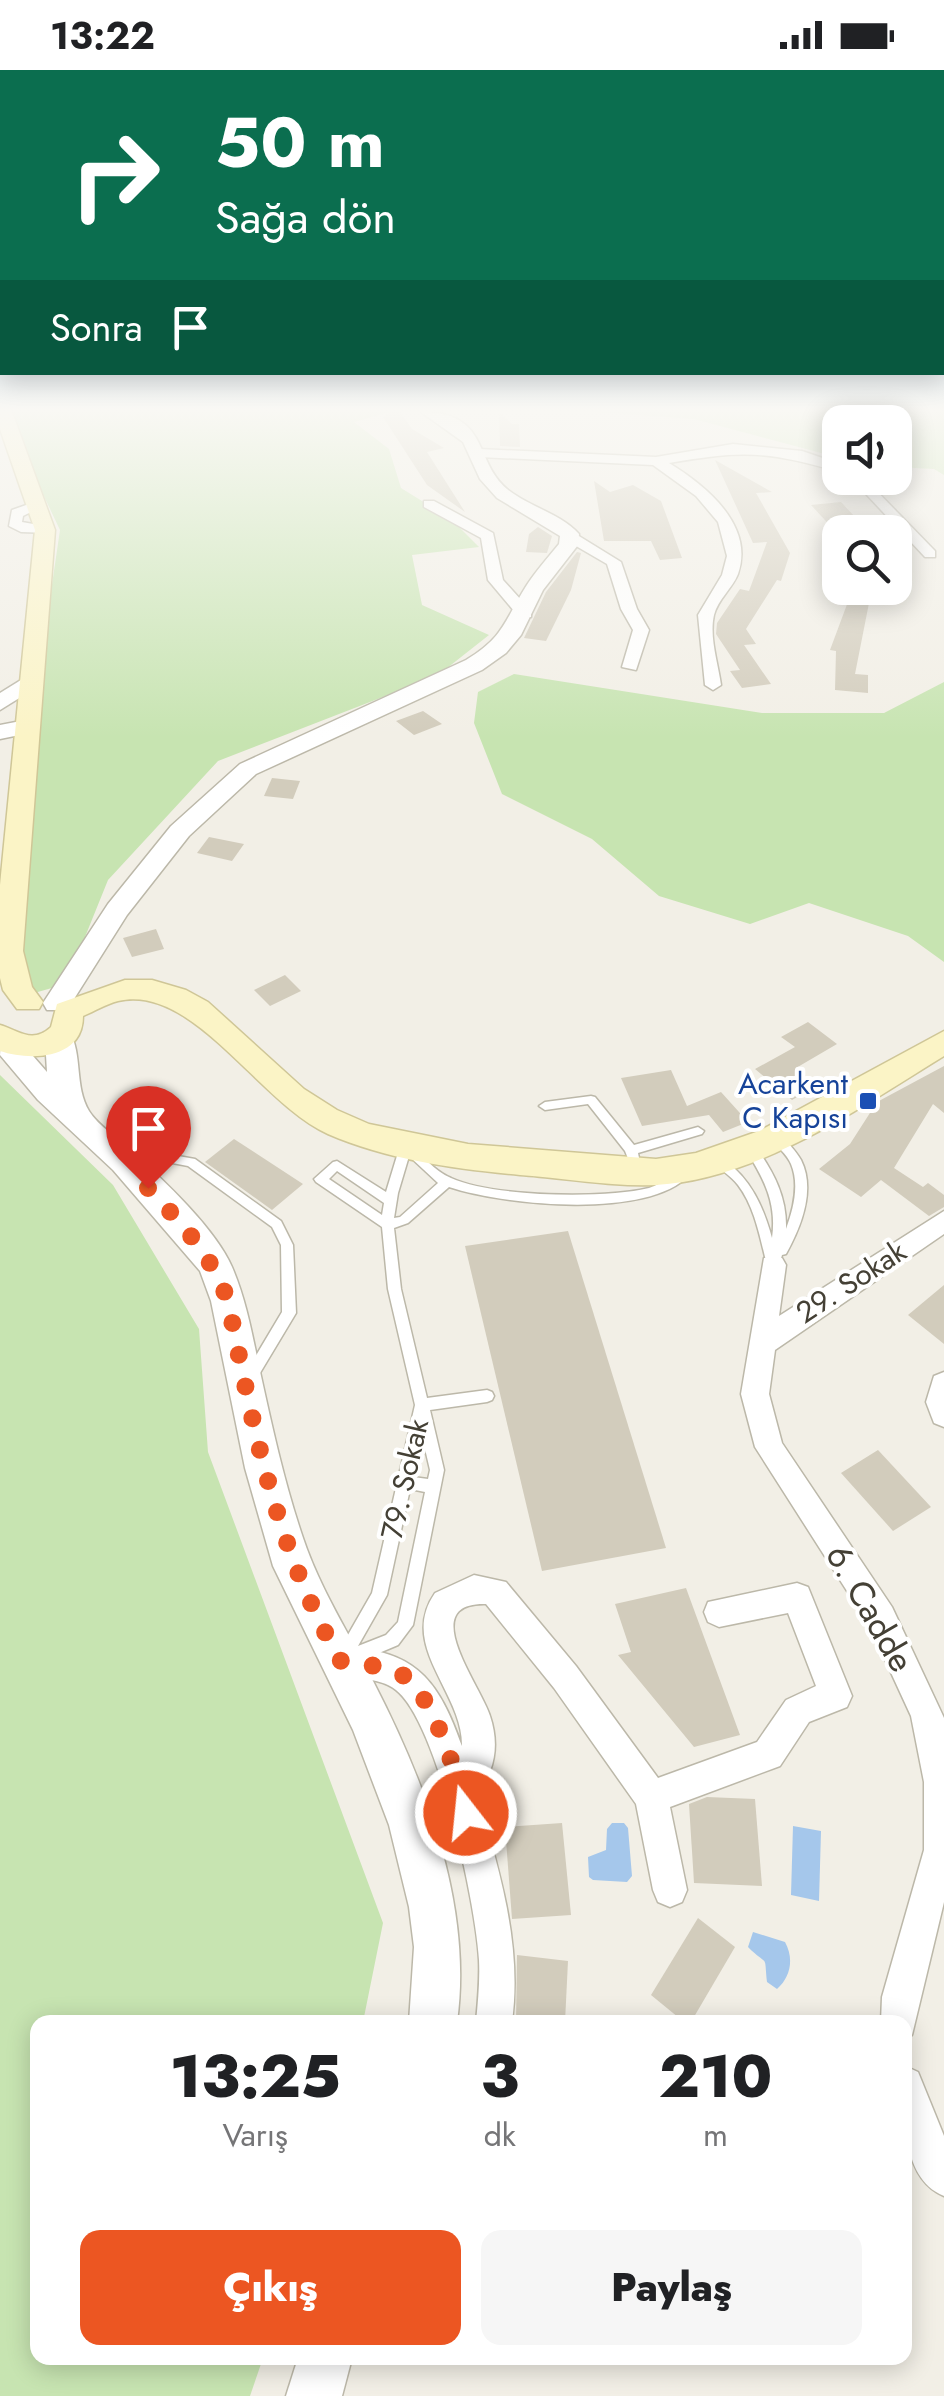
<!DOCTYPE html>
<html lang="tr">
<meta charset="utf-8">
<style>
:root{--surface:#fff;--page:#f6f6f6;--text:#202124;--muted:#757577;--accent:#ec5622}
body{margin:0;font-family:Jost,sans-serif;background:var(--page);color:var(--text);height:100vh;display:flex;flex-direction:column;font-size:38px;white-space:nowrap}
*{box-sizing:border-box;margin:0}
p{font-size:32px;color:var(--muted)}
.icon{flex:none;width:55px;height:55px;fill:none;stroke:currentColor;stroke-width:2;stroke-linecap:round;stroke-linejoin:round}
.map{position:relative;flex:1;overflow:hidden}
.sheet{position:absolute;left:30px;top:1945px;width:882px;height:350px;display:flex;flex-direction:column;background:var(--surface);border-radius:20px;box-shadow:0 5px 25px #0003}
.sheet>*{flex:none}
.banner{position:absolute;left:0px;top:0px;width:945px;height:305px;box-shadow:0 5px 25px #0003;background:#0b6e4f;color:#fff;overflow:hidden}
.buttons{position:absolute;left:822px;top:335px;display:grid;gap:20px}
.buttons a{display:grid;place-items:center;width:90px;height:90px;border-radius:20px;background:var(--surface);box-shadow:0 5px 25px #0003;font-size:50px}
.pin{position:absolute;display:grid;place-items:center;width:85px;height:85px;color:#fff;margin:-102px -42px;border-radius:50% 50% 50% 0;rotate:-45deg;box-shadow:0 0 10px #0007}
.pin .icon{rotate:45deg}
.me{position:absolute;width:110px;margin:-55px;rotate:344deg;stroke-linejoin:round;filter:drop-shadow(0 0 8px #0008)}
.turn{display:flex;align-items:center;gap:35px;height:210px;padding:0 50px;font-size:45px}
.turn .icon{width:130px;height:130px;stroke-width:2.5}
.turn b{display:block;font-size:70px;line-height:85px}
.then{display:flex;align-items:center;height:95px;padding:0 50px;background:#0003;gap:20px;font-size:38px}
.eta{display:flex;justify-content:space-evenly;align-items:center;height:170px;text-align:center}
.eta b{font-size:60px;font-weight:800;line-height:70px}
.cta{display:flex;gap:20px;margin-top:auto;padding:20px 50px}
.cta a{flex:1;height:115px;border-radius:20px;background:var(--accent);color:#fff;font-size:40px;font-weight:800;line-height:115px;text-align:center}
.cta a+a{background:var(--page);color:var(--text)}
.status{display:flex;justify-content:space-between;align-items:center;height:70px;padding:0 50px;background:var(--surface);direction:ltr}
.status svg{height:28px;fill:currentColor}
.map>svg:first-child{display:block}
.green{fill:#c7e4b1}
.water{fill:#a5c7eb}
.building{fill:#d2ccbc}
.lines{fill:none;stroke-linecap:round;stroke-linejoin:round}
.service-casing{stroke:#bcb8a9;stroke-width:3}
.minor-casing{stroke:#bcb8a9;stroke-width:3}
.tertiary-casing{stroke:#bcb8a9;stroke-width:3}
.secondary-casing{stroke:#cfc697;stroke-width:3}
.service{fill:#fff;fill-rule:evenodd}
.minor{fill:#fff;fill-rule:evenodd}
.tertiary{fill:#fff;fill-rule:evenodd}
.secondary{fill:#fbf4c6;fill-rule:evenodd}
.route{stroke:#ec5622;stroke-width:18;stroke-dasharray:0 32.4}
.transit-dot{fill:#1a4fb4;stroke:#fff;stroke-width:4}
.labels{text-anchor:middle;stroke-width:8;stroke-linejoin:round;paint-order:stroke}
.transit-label{font-size:30px;fill:#164399;stroke:#fff;text-anchor:end}
.street-label{font-size:30px;fill:#444035;stroke:#fff}
.near-street-label{font-size:35px;fill:#444035;stroke:#fff}
</style>
<div class="status"><b>13:22</b><svg viewBox="0 0 49 12"><path d="M0 12V9h3v3zM5 12V6h3v6zM10 12V3h3v9zM15 12V0h3v12zM26 1h20v11H26zM47 4h2v5h-2z"/></svg></div>
<div class="map">
<svg width="944" height="2326" viewBox="0 0 944 2326">
<rect width="100%" height="100%" fill="#f2efe6"/>
<g class="green">
<polygon points="4,342 390,342 354,352 389,379 401,418 451,449 479,477 412,485 422,535 489,565 437,606 218,691 108,810 66,914 20,927 26,692 60,460"/>
<polygon points="596,342 944,342 944,405 934,399 895,397 895,352 840,352 840,388 694,349"/>
<polygon points="514,604 762,643 884,643 944,612 944,892 908,866 809,833 750,854 659,826 592,769 502,724 474,653 478,622"/>
<polygon points="0,1005 113,1115 199,1259 208,1382 383,1853 363,1952 38,1952 38,2288 263,2288 250,2326 0,2326"/>
</g>
<g class="water">
<polygon points="612,1753 624,1753 628,1758 632,1806 627,1812 593,1810 589,1807 588,1787 606,1780 607,1759"/>
<polygon points="793,1756 821,1761 819,1831 791,1825"/>
<path d="M753 1862 785 1872C794 1888 791 1907 777 1919L767 1912C764 1882 769 1898 748 1877Z"/>
</g>
<g class="building">
<polygon points="391,342 400,342 412,359 444,378 427,382 465,442 427,415 383,347"/>
<polygon points="499,342 512,354 519,354 520,377 500,376"/>
<polygon points="715,390 772,422 756,423 790,483 781,511 777,510 746,559 756,574 744,575 771,614 742,618 730,601 740,600 716,564 717,553 740,519 749,521 767,472 753,473"/>
<polygon points="594,411 610,422 633,415 661,431 682,488 660,490 651,471 604,471"/>
<polygon points="841,432 869,462 836,462 811,435"/>
<polygon points="538,457 552,466 547,483 526,482 529,464"/>
<polygon points="577,482 581,483 571,520 546,571 524,568 546,522"/>
<polygon points="849,529 869,533 855,604 868,605 868,623 835,620 836,581 830,580"/>
<polygon points="423,641 442,654 414,665 396,651"/>
<polygon points="272,708 300,711 293,729 264,726"/>
<polygon points="209,767 244,774 232,791 197,783"/>
<polygon points="156,859 164,879 132,887 123,868"/>
<polygon points="285,905 301,921 270,936 254,920"/>
<polygon points="808,952 837,974 796,998 817,1016 792,1030 755,999 795,977 781,967"/>
<polygon points="944,996 944,1043 933,1034 894,1098 923,1117 928,1113 944,1125 944,1137 929,1146 881,1110 861,1127 819,1099 850,1074 877,1032"/>
<polygon points="671,1000 687,1036 721,1022 748,1052 723,1062 709,1045 642,1056 621,1008"/>
<polygon points="234,1069 303,1114 272,1140 205,1092"/>
<polygon points="568,1161 666,1478 542,1501 465,1176"/>
<polygon points="944,1215 944,1274 908,1245"/>
<polygon points="878,1380 931,1437 893,1461 841,1403"/>
<polygon points="686,1518 740,1665 694,1677 618,1585 631,1582 615,1534"/>
<polygon points="707,1727 755,1729 762,1816 694,1813 689,1734"/>
<polygon points="562,1753 571,1845 512,1849 505,1757"/>
<polygon points="698,1848 735,1877 691,1952 684,1952 651,1925"/>
<polygon points="517,1885 568,1891 565,1952 516,1952"/>
</g>
<g class="lines">
<g class="service-casing">
<g id="service">
<polygon points="591,1026 595,1027 634,1075 698,1057 704,1061 702,1064 638,1083 639,1088 633,1092 629,1091 625,1081 588,1034 545,1040 539,1036 545,1032"/>
<path d="M777 1064 781 1065C788 1073 796 1081 801 1090 816 1120 801 1157 786 1184L782 1185 778 1199H768L767 1195C760 1168 755 1137 738 1115 731 1106 721 1100 713 1092L715 1089H723C751 1109 763 1136 772 1168 777 1133 764 1109 746 1080L748 1077H756C774 1103 787 1127 786 1159 793 1140 800 1115 791 1094 787 1084 777 1077 771 1068Z"/>
<path d="M406 1072 410 1073C422 1085 434 1101 451 1108 493 1127 604 1129 649 1118 662 1114 671 1106 683 1100L689 1105C648 1150 503 1135 449 1117L408 1153 394 1158 401 1219 427 1328 487 1320 492 1322 494 1326 492 1330 487 1332 430 1340 444 1400 413 1555 398 1575 341 1599 335 1596 333 1591 372 1523 415 1335 388 1219 382 1157 316 1112 314 1109 333 1092 337 1091 386 1122 400 1076ZM409 1086 438 1113 400 1147 394 1148 398 1123ZM337 1101 384 1133 382 1145 329 1109ZM422 1366 430 1400 428 1409 413 1407ZM410 1419 425 1422 398 1552 386 1565 358 1576 387 1525Z"/>
<polygon points="167,1084 195,1089 281,1151 293,1175 296,1243 257,1308 252,1310 247,1308 245,1304 282,1242 281,1175 272,1157 188,1096 167,1092 125,1096 119,1092 125,1088"/>
</g>
</g>
<g class="minor-casing">
<g id="minor">
<path d="M733 374 802 381 840 394V402C766 381 744 380 669 393 705 415 755 455 738 504 732 519 718 529 714 545 709 567 718 593 721 615L713 620 705 615 698 545 722 505 727 486 718 452 696 426 653 395 479 387 472 383 479 379 656 387Z"/>
<polygon points="851,408 864,408 935,481 935,487 925,487"/>
<polygon points="424,431 434,431 493,463 503,510 531,541 531,547 519,547 488,510 481,468 424,437"/>
<polygon points="29,434 41,437 23,446 22,452 50,457 50,463 21,462 9,456 12,440"/>
<polygon points="564,463 574,463 621,492 637,539 649,560 636,600 622,597 633,560 621,539 607,494 564,469"/>
<polygon points="944,1141 944,1164 775,1280 769,1324 782,1373 892,1537 944,1648 944,1832 912,1965 905,1968 905,1952 881,1952 882,1927 924,1780 924,1712 911,1646 870,1557 755,1377 741,1324 764,1188 782,1188 786,1195 779,1246"/>
<polygon points="944,1302 944,1357 934,1353 926,1332 934,1306"/>
<path d="M474 1505 506 1512 576 1596 658 1708 757 1672 786 1630 816 1616 788 1543 719 1557 708 1552 704 1542 708 1532 797 1513 808 1517 852 1626 847 1637 809 1652 780 1696 670 1737 687 1820 682 1832 670 1837 658 1832 653 1820 636 1734 554 1618 486 1534C415 1532 481 1616 490 1646 496 1664 497 1683 490 1701L474 1712C496 1791 523 1869 512 1952H476C478 1931 480 1911 479 1890 476 1835 438 1653 396 1620 379 1606 350 1610 330 1602L325 1591 330 1580C343 1575 355 1577 369 1580 426 1588 444 1627 462 1676 463 1622 398 1576 435 1523Z"/>
<path d="M905 1996 918 2002 944 2066V2126C898 2107 905 2037 905 1996Z"/>
</g>
</g>
<g class="tertiary-casing">
<g id="tertiary">
<path d="M421 342C490 342 473 390 507 419 529 437 560 443 579 464L578 475 543 520 521 565 506 583 482 600 256 704 189 766 127 845 67 940H47L43 933 108 834 171 756 240 694 466 590C503 568 504 552 525 518 534 503 547 489 559 474L560 466 497 428 480 409 463 372Z"/>
<polygon points="29,605 37,607 40,612 37,617 0,640 0,623"/>
<polygon points="26,650 34,652 37,657 34,662 0,669 0,655"/>
<path d="M59 958 69 961C83 984 74 1016 89 1041 98 1056 120 1069 133 1082 164 1111 215 1158 232 1197 247 1232 253 1269 261 1306 273 1361 285 1415 303 1468 320 1519 349 1563 373 1611 426 1714 473 1836 457 1952H409L414 1877 409 1837 389 1755 353 1660 273 1496 245 1398 211 1231 200 1201 113 1100 38 1030 0 985 2 959 12 962 47 1002 45 968 49 961Z"/>
<polygon points="298,2288 352,2288 342,2326 286,2326"/>
</g>
</g>
<g class="secondary-casing">
<g id="secondary">
<polygon points="0,342 12,342 55,460 23,881 32,917 43,932 39,939 17,939 3,920 0,908 0,815 35,460 0,359"/>
<path d="M125 910H152L186 920 208 932 304 1019 337 1040 369 1054 468 1074 656 1089 696 1083 759 1061 944 961V986C861 1037 757 1110 656 1115 612 1117 564 1108 520 1105 456 1099 388 1090 328 1064 259 1033 193 913 118 931 106 934 95 941 83 946 83 990 30 991 0 981V955C20 961 32 974 51 957L57 934Z"/>
</g>
</g>
<use href="#service" class="service"/>
<use href="#minor" class="minor"/>
<use href="#tertiary" class="tertiary"/>
<use href="#secondary" class="secondary"/>
</g>
<linearGradient id="sky" x2="0" y2="1"><stop stop-color="#8dbce9"/><stop offset="0.51" stop-color="#f9f8f4"/><stop offset="1" stop-color="#f9f8f4" stop-opacity="0"/></linearGradient>
<rect width="944" height="668" fill="url(#sky)"/>
<g class="lines">
<path class="route" d="M148 1118C182 1154 211 1184 228 1231 253 1355 276 1481 341 1591 358 1594 378 1595 395 1601 432 1615 457 1706 466 1743"/>
</g>
<rect class="transit-dot" x="858" y="1021" width="20" height="20" rx="5"/>
<g class="labels">
<g class="transit-label">
<text x="848" y="1024">Acarkent<tspan x="848" dy="34">C Kapısı</tspan></text>
</g>
<g class="street-label">
<text transform="translate(851 1212) rotate(-33)" y="10">29. Sokak</text>
<text transform="translate(405 1409) rotate(-77)" y="10">79. Sokak</text>
</g>
<g class="near-street-label">
<text transform="translate(870 1538) rotate(60)" y="12">6. Cadde</text>
</g>
</g>
</svg>
<div class="buttons">
<a><svg class="icon" aria-label="sound" viewBox="0 0 24 24"><path d="M4 9h4l5-4v14l-5-4H4zM17 9q2 3 0 6"/></svg></a>
<a><svg class="icon" aria-label="search" viewBox="0 0 24 24"><circle cx="10" cy="10" r="6"/><path d="M15 15l6 6"/></svg></a>
</div>
<div class="pin" style="left:148px;top:1118px;background:#d93025"><svg class="icon" aria-label="arrive" viewBox="0 0 24 24"><path d="M6 21V4h12l-3 4 3 4H6"/></svg></div>
<svg class="me" style="left:466px;top:1743px" viewBox="-20 -20 40 40"><circle r="17" fill="#ec5622" stroke="#fff" stroke-width="3"/><path d="M0-11L8 9 0 5-8 9z" fill="#fff"/></svg>
<div class="banner">
<div class="turn"><svg class="icon" aria-label="right" viewBox="0 0 24 24"><path d="M7 20v-9h11M14 6l5 5-5 5"/></svg><div><b>50 m</b>Sağa dön</div></div>
<div class="then">Sonra<svg class="icon" aria-label="arrive" viewBox="0 0 24 24"><path d="M6 21V4h12l-3 4 3 4H6"/></svg></div>
</div>
<section class="sheet">
<div class="eta">
<div><b>13:25</b><p>Varış</p></div>
<div><b>3</b><p>dk</p></div>
<div><b>210</b><p>m</p></div>
</div>
<div class="cta"><a>Çıkış</a><a>Paylaş</a></div>
</section>
</div>
